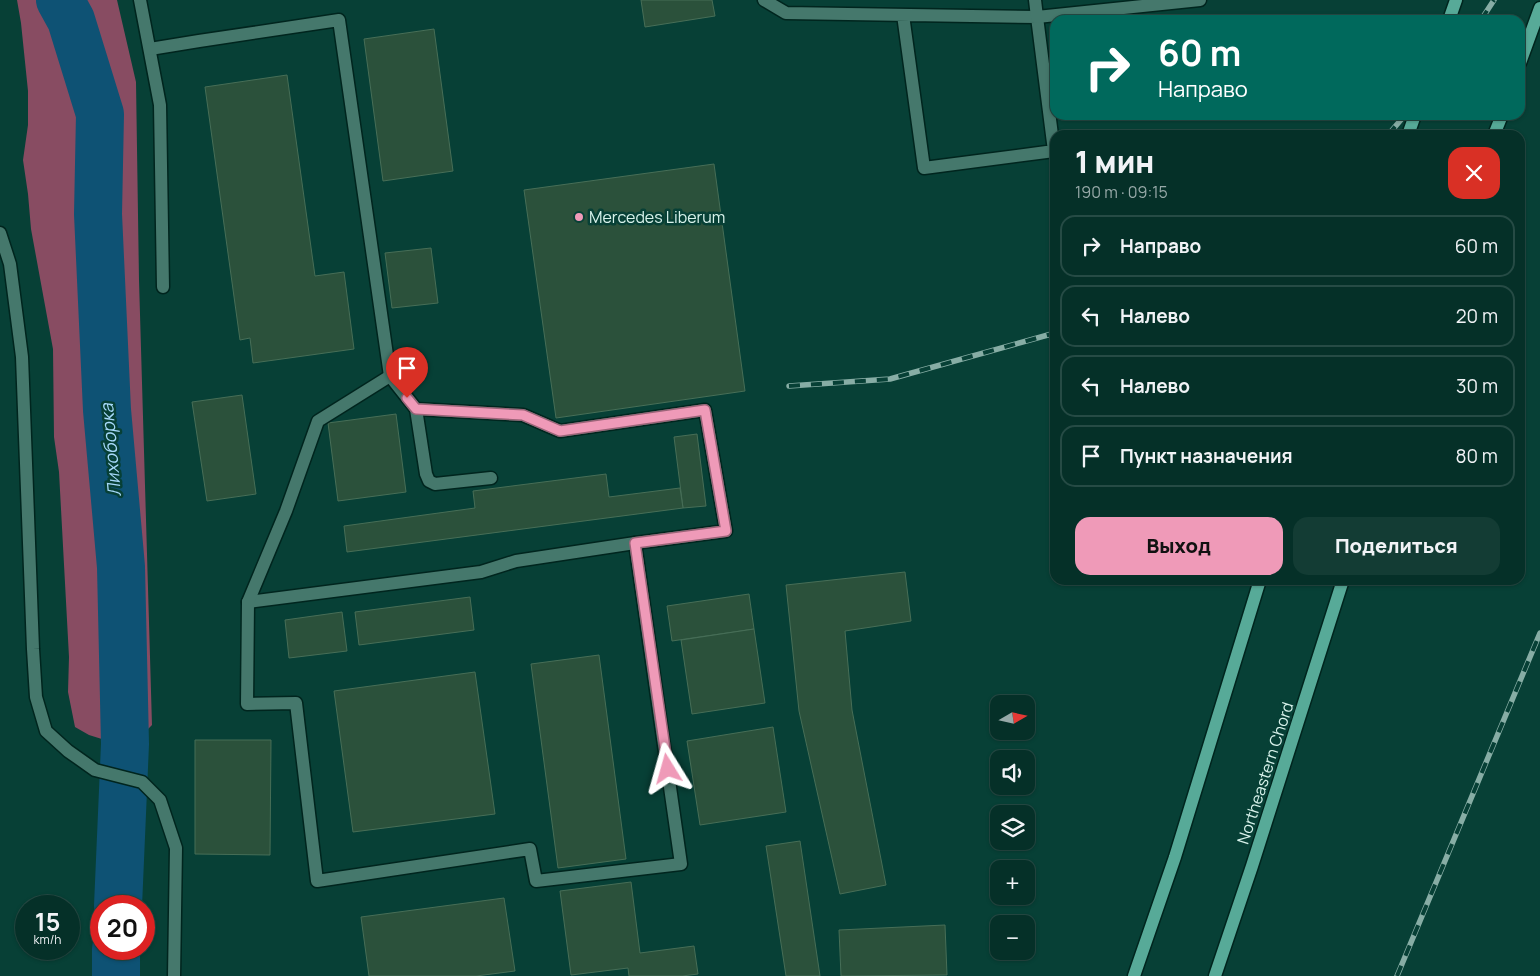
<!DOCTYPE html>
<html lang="ru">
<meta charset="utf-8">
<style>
:root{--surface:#053028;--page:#133c34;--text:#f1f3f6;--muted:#97a9a8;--line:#264b45;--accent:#ef9ab8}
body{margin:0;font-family:Manrope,sans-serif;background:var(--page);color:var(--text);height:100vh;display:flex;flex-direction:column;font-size:19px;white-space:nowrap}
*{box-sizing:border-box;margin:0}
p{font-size:16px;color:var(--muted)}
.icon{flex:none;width:28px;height:28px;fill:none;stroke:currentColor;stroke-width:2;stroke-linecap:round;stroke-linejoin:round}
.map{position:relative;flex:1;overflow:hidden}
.side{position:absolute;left:1050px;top:130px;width:475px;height:455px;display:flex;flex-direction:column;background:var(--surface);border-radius:15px;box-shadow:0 1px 4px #0004,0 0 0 1px var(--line)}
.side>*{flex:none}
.hud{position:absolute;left:1050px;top:15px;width:475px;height:105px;border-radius:15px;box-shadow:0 1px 4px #0004,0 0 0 1px var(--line);background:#00695c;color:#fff;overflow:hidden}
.needle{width:32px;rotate:81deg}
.buttons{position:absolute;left:990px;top:695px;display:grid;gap:10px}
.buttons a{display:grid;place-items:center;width:45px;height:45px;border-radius:10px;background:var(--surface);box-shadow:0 1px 4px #0004,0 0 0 1px var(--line);font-size:25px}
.speed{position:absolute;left:15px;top:895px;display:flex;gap:10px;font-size:25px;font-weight:700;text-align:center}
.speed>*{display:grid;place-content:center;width:65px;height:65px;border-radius:50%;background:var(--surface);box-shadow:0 1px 4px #0004,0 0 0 1px var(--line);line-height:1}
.speed small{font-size:12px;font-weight:400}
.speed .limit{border:8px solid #d22;background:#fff;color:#111}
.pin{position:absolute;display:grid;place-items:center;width:42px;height:42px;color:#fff;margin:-51px -21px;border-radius:50% 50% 50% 0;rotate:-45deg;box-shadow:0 0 5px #0007}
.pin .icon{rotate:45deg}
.me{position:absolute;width:55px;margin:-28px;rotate:352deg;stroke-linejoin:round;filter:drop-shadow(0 0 4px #0008)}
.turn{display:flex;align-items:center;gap:18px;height:105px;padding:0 25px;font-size:22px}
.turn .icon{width:65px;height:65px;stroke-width:2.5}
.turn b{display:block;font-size:35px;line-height:42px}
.round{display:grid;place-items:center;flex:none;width:52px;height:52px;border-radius:15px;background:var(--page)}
.summary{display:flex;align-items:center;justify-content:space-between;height:85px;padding:0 25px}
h1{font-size:30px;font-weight:800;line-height:38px}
.cta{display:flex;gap:10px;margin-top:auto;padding:10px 25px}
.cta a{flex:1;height:58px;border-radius:15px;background:var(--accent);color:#111;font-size:20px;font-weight:800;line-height:58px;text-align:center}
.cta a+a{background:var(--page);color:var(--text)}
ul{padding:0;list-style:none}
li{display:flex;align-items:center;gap:15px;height:62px;margin:0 10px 8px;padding:0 15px;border:2px solid var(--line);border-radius:15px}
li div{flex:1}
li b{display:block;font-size:19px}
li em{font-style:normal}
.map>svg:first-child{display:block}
.green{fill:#884c62}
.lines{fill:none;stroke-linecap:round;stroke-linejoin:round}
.river{stroke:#0e5274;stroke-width:48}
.building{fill:#2b513b;stroke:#476e57}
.minor-casing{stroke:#00251e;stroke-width:15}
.major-casing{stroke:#00251e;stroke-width:15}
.minor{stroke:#45786c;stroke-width:12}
.major{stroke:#57aa98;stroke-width:12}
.rail-casing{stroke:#87ada5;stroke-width:5.5}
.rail{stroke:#074036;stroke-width:4;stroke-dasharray:11;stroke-linecap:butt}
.route-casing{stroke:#9b6478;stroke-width:12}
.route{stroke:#ef9ab8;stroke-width:9}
.poi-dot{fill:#ef9ab8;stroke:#074036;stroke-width:2}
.labels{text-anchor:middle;stroke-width:5;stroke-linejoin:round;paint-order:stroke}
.poi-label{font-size:16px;fill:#d8f2eb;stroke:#074036;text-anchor:start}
.street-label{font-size:16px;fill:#d8f2eb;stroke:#074036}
.water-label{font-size:18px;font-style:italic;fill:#a7d9fa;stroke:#074036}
</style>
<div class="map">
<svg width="1540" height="976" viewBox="0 0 1540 976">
<rect width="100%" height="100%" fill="#074036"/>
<polygon class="green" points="17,0 117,0 136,82 139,280 152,725 141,736 121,741 105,740 89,735 75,727 68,692 69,657 59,472 54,437 53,349 31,229 28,194 23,160 28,125 28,91 21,23"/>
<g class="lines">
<g class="river">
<polyline points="60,0 71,20 100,114 98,214 107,410 121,567 125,744 118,906"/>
<polyline points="116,976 116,949"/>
</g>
</g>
<g class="building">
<polygon points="641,0 712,0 715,16 645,27"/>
<polygon points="434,29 453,171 383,181 364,39"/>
<polygon points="287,75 315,276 344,272 354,349 253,363 250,338 240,340 205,87"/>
<polygon points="714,164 745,391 556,418 524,190"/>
<polygon points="431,248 438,303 392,308 385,253"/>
<polygon points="242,395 256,494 207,501 192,402"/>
<polygon points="396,414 406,492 338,501 328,423"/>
<polygon points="697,434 706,506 683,508 674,437"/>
<polygon points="606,474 609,497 680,488 683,508 347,552 344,526 475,508 473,491"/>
<polygon points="905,572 911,621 845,631 852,710 886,885 840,894 799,711 786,585"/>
<polygon points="749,594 754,629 672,641 667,606"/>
<polygon points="470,597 474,630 359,645 355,612"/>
<polygon points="342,612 347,651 289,658 285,620"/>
<polygon points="754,629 765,703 692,714 681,640"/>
<polygon points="599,655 626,859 558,868 531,664"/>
<polygon points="475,672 495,814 353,832 334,691"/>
<polygon points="773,727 786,812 700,825 687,741"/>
<polygon points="195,740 271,740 270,855 195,854"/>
<polygon points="800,841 820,976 786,976 766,846"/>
<polygon points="631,882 640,953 694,946 698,974 682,976 629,976 628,968 571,975 560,891"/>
<polygon points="504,898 515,971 476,976 369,976 361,917"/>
<polygon points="945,925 947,975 841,976 839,930"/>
</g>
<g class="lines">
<g class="minor-casing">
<g id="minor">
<polyline points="140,0 160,105 163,287"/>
<polyline points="764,0 786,13 1037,17 1054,151 924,168 903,15"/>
<polyline points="1035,0 1037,17 1200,0"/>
<polyline points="150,49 199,41 339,20 390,376 416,409 523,415 560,431 705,410 726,531 635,543 516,561 481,572 248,602"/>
<polyline points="0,233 10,264 22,357 33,649 36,697 46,731 68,751 95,770 142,782 160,800 176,848 174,976"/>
<polyline points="390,376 318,421 286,511 248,602 247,704 296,703 317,881 530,849 536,881 681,864 635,543"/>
<polyline points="416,409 426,474 429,481 435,484 491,478"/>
</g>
</g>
<g class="major-casing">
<g id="major">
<polyline points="1449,20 1456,0"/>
<polyline points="1520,63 1540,8"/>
<polyline points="1408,135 1415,115"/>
<polyline points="1494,135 1502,115"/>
<polyline points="1134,976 1175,857 1260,580"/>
<polyline points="1215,976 1252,866 1343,580"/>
</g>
</g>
<use href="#minor" class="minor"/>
<use href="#major" class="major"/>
<g class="rail-casing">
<g id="rail">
<polyline points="1481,20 1494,0"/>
<polyline points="1388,135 1405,115"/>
<polyline points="789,386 890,379 1055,333"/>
<polyline points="1397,976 1540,633"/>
</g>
</g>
<use href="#rail" class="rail"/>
</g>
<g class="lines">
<g class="route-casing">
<polyline id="route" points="407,398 416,409 523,415 560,431 705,410 726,531 635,543 668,769"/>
</g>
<use href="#route" class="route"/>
</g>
<circle class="poi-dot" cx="579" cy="217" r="5"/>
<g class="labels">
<g class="poi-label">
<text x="589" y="223">Mercedes Liberum</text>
</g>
<g class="street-label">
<text transform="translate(1265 773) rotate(-72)" y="6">Northeastern Chord</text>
</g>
<g class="water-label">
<text transform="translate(111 450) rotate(-95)" y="6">Лихоборка</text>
</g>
</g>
</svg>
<div class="buttons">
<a><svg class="needle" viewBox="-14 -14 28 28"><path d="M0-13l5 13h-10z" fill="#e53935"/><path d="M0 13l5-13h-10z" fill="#97a9a8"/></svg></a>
<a><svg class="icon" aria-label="sound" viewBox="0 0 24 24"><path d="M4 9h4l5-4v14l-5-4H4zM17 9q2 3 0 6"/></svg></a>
<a><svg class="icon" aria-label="layers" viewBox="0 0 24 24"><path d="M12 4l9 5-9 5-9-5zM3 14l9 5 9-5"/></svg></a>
<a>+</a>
<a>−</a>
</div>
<div class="speed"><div>15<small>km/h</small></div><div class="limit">20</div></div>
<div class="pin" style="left:407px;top:398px;background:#d93025"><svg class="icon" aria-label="arrive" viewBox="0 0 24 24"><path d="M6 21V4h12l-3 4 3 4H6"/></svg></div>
<svg class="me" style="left:668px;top:769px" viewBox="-20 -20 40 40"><path d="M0-17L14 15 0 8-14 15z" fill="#ef9ab8" stroke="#fff" stroke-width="4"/></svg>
<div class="hud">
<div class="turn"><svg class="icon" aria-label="right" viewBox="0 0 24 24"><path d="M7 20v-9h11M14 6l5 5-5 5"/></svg><div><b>60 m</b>Направо</div></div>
</div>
<section class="side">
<div class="summary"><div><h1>1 мин</h1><p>190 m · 09:15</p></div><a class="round" style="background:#d93025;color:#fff"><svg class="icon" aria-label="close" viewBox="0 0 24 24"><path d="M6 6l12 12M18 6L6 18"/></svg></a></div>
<ul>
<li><svg class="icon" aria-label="right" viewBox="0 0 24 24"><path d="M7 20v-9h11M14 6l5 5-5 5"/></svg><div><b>Направо</b></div><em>60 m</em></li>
<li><svg class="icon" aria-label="left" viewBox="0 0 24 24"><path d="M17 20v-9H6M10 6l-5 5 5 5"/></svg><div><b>Налево</b></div><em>20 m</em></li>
<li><svg class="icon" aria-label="left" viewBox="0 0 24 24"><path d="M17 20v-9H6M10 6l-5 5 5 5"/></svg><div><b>Налево</b></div><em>30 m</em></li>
<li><svg class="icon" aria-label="arrive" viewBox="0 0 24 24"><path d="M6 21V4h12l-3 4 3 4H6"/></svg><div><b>Пункт назначения</b></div><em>80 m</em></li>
</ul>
<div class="cta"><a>Выход</a><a>Поделиться</a></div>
</section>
</div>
